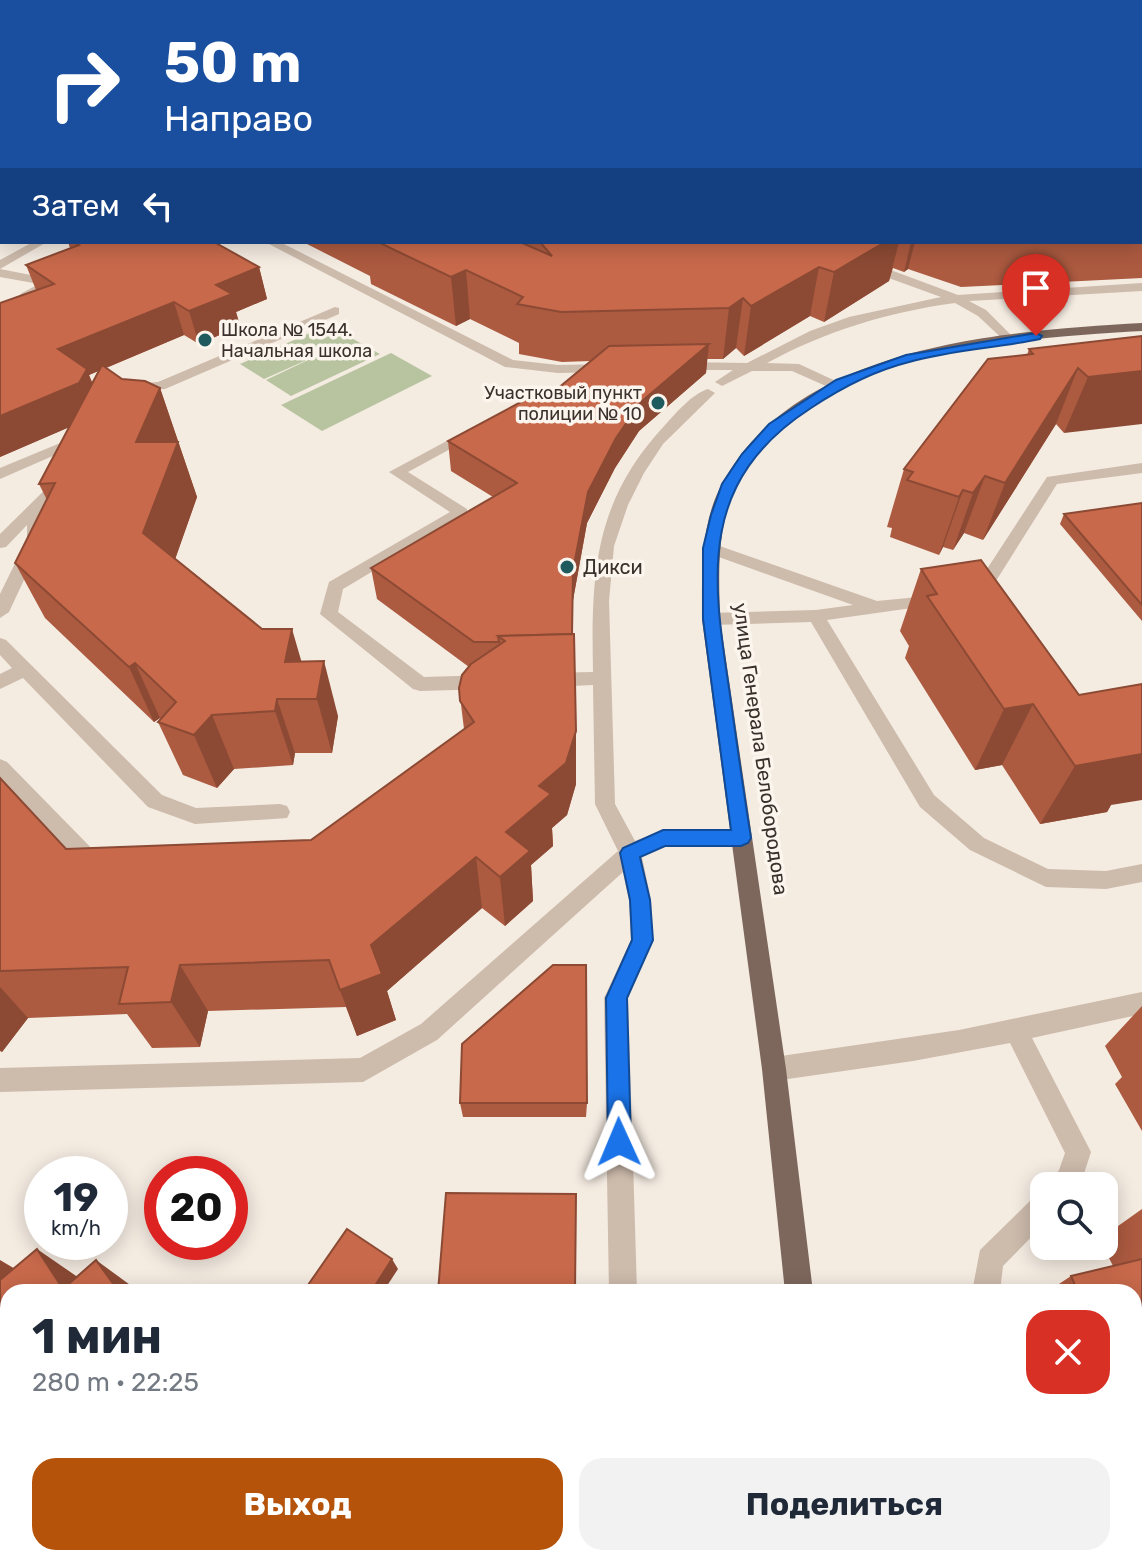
<!DOCTYPE html>
<html lang="ru">
<meta charset="utf-8">
<style>
:root{--surface:#fff;--page:#f2f2f3;--text:#1f2937;--muted:#747a83;--accent:#b45309}
body{margin:0;font-family:Rubik,sans-serif;background:var(--page);color:var(--text);height:100vh;display:flex;flex-direction:column;font-size:30px;white-space:nowrap}
*{box-sizing:border-box;margin:0}
p{font-size:26px;color:var(--muted)}
.icon{flex:none;width:44px;height:44px;fill:none;stroke:currentColor;stroke-width:2;stroke-linecap:round;stroke-linejoin:round}
.map{position:relative;flex:1;overflow:hidden}
.panel{position:absolute;left:0px;top:1284px;width:1142px;height:282px;display:flex;flex-direction:column;background:var(--surface);border-radius:24px 24px 0 0;box-shadow:0 4px 20px #0003}
.panel>*{flex:none}
.banner{position:absolute;left:0px;top:0px;width:1142px;height:244px;box-shadow:0 4px 20px #0003;background:#1a4fa0;color:#fff;overflow:hidden}
.tools{position:absolute;left:1030px;top:1172px;display:grid;gap:16px}
.tools a{display:grid;place-items:center;width:88px;height:88px;border-radius:16px;background:var(--surface);box-shadow:0 4px 20px #0003;font-size:40px}
.speed{position:absolute;left:24px;top:1156px;display:flex;gap:16px;font-size:40px;font-weight:700;text-align:center}
.speed>*{display:grid;place-content:center;width:104px;height:104px;border-radius:50%;background:var(--surface);box-shadow:0 4px 20px #0003;line-height:1}
.speed small{font-size:20px;font-weight:400}
.speed .limit{border:12px solid #d22;background:#fff;color:#111}
.pin{position:absolute;display:grid;place-items:center;width:68px;height:68px;color:#fff;margin:-82px -34px;border-radius:50% 50% 50% 0;rotate:-45deg;box-shadow:0 0 8px #0007}
.pin .icon{rotate:45deg}
.me{position:absolute;width:88px;margin:-44px;rotate:359deg;stroke-linejoin:round;filter:drop-shadow(0 0 6px #0008)}
.turn{display:flex;align-items:center;gap:28px;height:168px;padding:0 32px;font-size:36px}
.turn .icon{width:104px;height:104px;stroke-width:2.5}
.turn b{display:block;font-size:56px;line-height:68px}
.then{display:flex;align-items:center;height:76px;padding:0 32px;background:#0003;gap:16px;font-size:30px}
.round{display:grid;place-items:center;flex:none;width:84px;height:84px;border-radius:24px;background:var(--page)}
.overview{display:flex;align-items:center;justify-content:space-between;height:136px;padding:0 32px}
h1{font-size:48px;font-weight:700;line-height:60px}
.primary-button{display:flex;gap:16px;margin-top:auto;padding:16px 32px}
.primary-button a{flex:1;height:92px;border-radius:24px;background:var(--accent);color:#fff;font-size:32px;font-weight:700;line-height:92px;text-align:center}
.primary-button a+a{background:var(--page);color:var(--text)}
.map>svg:first-child{display:block}
.green{fill:#b8c4a0}
.lines{fill:none;stroke-linecap:round;stroke-linejoin:round}
.minor{fill:#cdbbac;fill-rule:evenodd}
.major{fill:#7d675c;fill-rule:evenodd}
.wall{fill:#ac5a40;fill-rule:evenodd}
.shaded-wall{fill:#8c4a34}
.building{fill:#c8694b;stroke:#8c4a34;stroke-width:2}
.route{fill:#1a73e8;stroke:#114b97;stroke-width:2}
.poi-dot{fill:#1f5a5e;stroke:#fbf5ee;stroke-width:3}
.labels{text-anchor:middle;stroke-width:7;stroke-linejoin:round;paint-order:stroke}
.far-poi-label{font-size:18px;fill:#3b302b;stroke:#fbf5ee;text-anchor:start}
.poi-label{font-size:20px;fill:#3b302b;stroke:#fbf5ee;text-anchor:start}
.street-label{font-size:20px;fill:#3b302b;stroke:#fbf5ee}
</style>
<div class="map">
<svg width="1142" height="1565" viewBox="0 0 1142 1565">
<rect width="100%" height="100%" fill="#f4ebe1"/>
<g class="green">
<polygon points="0,0 1142,0 1142,60 1140,2 2,2 0,241"/>
<polygon points="328,325 380,354 291,396 266,380 327,351 264,379 240,364"/>
<polygon points="391,353 432,376 322,431 281,405"/>
</g>
<g class="lines">
<g class="minor">
<polygon points="33,242 47,242 0,269 0,260"/>
<polygon points="265,242 280,242 513,360 558,365 610,364 617,368 610,372 558,373 505,367"/>
<path d="M861 262H869L958 295 1142 283V291L969 301 986 310 1013 337 1014 340 1008 344 978 316 955 303C888 312 826 331 767 363L799 364 840 383V389L835 390 792 371H752L722 386 715 382 733 370H682L675 366 682 362 747 363 810 331 849 317 941 297 861 268Z"/>
<polygon points="0,269 51,279 57,283 30,299 0,324 0,313 22,293 39,284 0,277"/>
<polygon points="335,307 339,308 339,314 165,389 130,392 123,388 130,384 158,382"/>
<path d="M708 389 715 393 663 444 644 473 628 505 614 546 609 601 615 804 635 841 663 830H741L748 832 751 838 748 844 741 846H665L642 857 651 900 653 940 628 998 637 1292H609L604 998 631 940 629 900 623 872 437 1040 363 1082 0 1092V1068L360 1058 421 1024 618 851 595 804 593 685 548 687 539 680 548 673 593 672C591 573 594 500 666 424 677 412 692 394 708 389Z"/>
<polygon points="471,428 478,432 476,435 408,472 467,509 467,515 343,589 338,612 424,677 488,675 497,682 488,689 420,691 413,689 320,614 329,582 450,512 389,472"/>
<polygon points="82,434 87,435 87,441 0,479 0,468"/>
<polygon points="1142,463 1142,473 1057,484 989,592 993,597 990,601 978,601 972,592 1047,477"/>
<polygon points="65,473 73,478 43,509 43,539 9,612 0,618 0,594 27,539 27,525 6,547 0,548 0,534 60,475"/>
<polygon points="711,543 877,601 939,595 942,599 939,603 933,605 827,620 934,795 984,838 1048,869 1106,871 1142,864 1142,882 1106,889 1046,887 970,850 920,807 811,622 711,625 702,619 711,613 816,610 853,605 705,552 705,544"/>
<polygon points="0,638 6,640 162,795 196,808 280,804 287,806 290,812 287,818 195,824 148,807 23,678 0,689 0,674 12,668 0,655"/>
<polygon points="0,759 7,762 105,862 108,868 105,874 97,877 89,874 0,780"/>
<polygon points="1142,992 1142,1014 1032,1038 1091,1152 1080,1186 1049,1186 1059,1170 1065,1153 1010,1043 913,1061 774,1081 765,1077 762,1069 765,1061 774,1057 959,1030"/>
<polygon points="1044,1192 1044,1224 1003,1266 1000,1292 972,1292 980,1250 1035,1196"/>
<rect x="614" y="1558" width="32" height="7"/>
<polygon points="1034,1558 1066,1558 1068,1565 1036,1565"/>
</g>
<g class="major">
<path d="M1142 323V331C1009 339 803 351 736 487 716 527 719 576 720 619L786 1069 813 1292H785L762 1069 702 619C702 576 700 527 720 488 792 345 1002 331 1142 323Z"/>
<polygon points="810,1558 842,1558 843,1565 811,1565"/>
</g>
</g>
<g class="wall">
<polygon points="1140,47 1142,48 1142,278 961,287 908,269 904,272 893,268 889,281 824,322 810,316 744,356 736,348 723,359 707,359 706,373 639,431 615,468 587,523 573,600 573,634 576,731 576,784 567,815 552,828 553,846 531,865 533,901 505,926 482,908 387,991 396,1020 357,1036 346,1007 208,1011 200,1047 152,1048 127,1014 28,1018 2,1052 0,1051 0,778 66,849 311,840 464,729 459,688 469,667 377,599 371,568 493,497 451,471 448,441 545,399 590,361 562,362 519,354 519,343 470,319 456,326 371,284 370,276 307,244 307,242 1140,242"/>
<path d="M68 242H214L259 267 267 299 236 312 240 326 199 344 184 335 106 368 122 379 160 388 197 497 175 559 301 662 338 716 332 753H295L293 765 234 769 217 788 183 775 158 722 161 719 160 718 154 722 45 618 15 563 47 500 39 484 69 427 0 457V303L36 290 26 265 70 248ZM98 371 92 382 89 375Z"/>
<polygon points="1142,336 1064,433 1056,424 983,540 964,533 953,550 943,547 939,555 890,537 892,528 887,527 904,469 1027,355 1029,349"/>
<polygon points="1142,503 1142,621 1060,524 1064,514"/>
<polygon points="921,569 1079,695 1111,805 1107,812 1040,824 1002,765 975,770 905,658 909,646 900,631"/>
<polygon points="1142,1006 1142,1131 1115,1084 1122,1077 1105,1046"/>
<polygon points="460,1103 587,1103 586,1117 463,1117"/>
<polygon points="1142,1209 1142,1540 1134,1522 1134,1292 1047,1292 1071,1276 1113,1266 1103,1246 1104,1236"/>
</g>
<g class="shaded-wall">
<polygon points="885,242 899,242 889,281 824,322 834,272"/>
<polygon points="911,242 915,242 908,269 904,272"/>
<polygon points="259,267 267,299 236,312 240,326 199,344 189,311 216,285"/>
<polygon points="819,267 810,316 744,356 751,306"/>
<polygon points="466,270 470,319 456,326 451,277"/>
<polygon points="743,298 736,348 723,359 729,308"/>
<polygon points="174,302 184,335 89,375 100,403 93,417 0,457 0,416 58,349"/>
<polygon points="709,344 706,373 639,431 615,468 587,523 573,600 573,570 588,492 616,438 641,402"/>
<polygon points="1078,368 1056,424 983,540 1005,483"/>
<polygon points="1142,371 1142,424 1064,433 1088,377"/>
<polygon points="160,388 197,497 165,588 143,533 136,442"/>
<polygon points="985,476 964,533 953,550 973,493"/>
<polygon points="963,490 943,547 939,555 959,497"/>
<polygon points="292,629 308,684 285,662"/>
<polygon points="324,661 338,716 332,753 317,699"/>
<polygon points="135,663 160,718 154,722 129,667"/>
<polygon points="277,699 295,753 293,765 275,711"/>
<polygon points="1033,704 1002,765 975,770 1004,709"/>
<polygon points="212,715 234,769 217,788 194,735"/>
<polygon points="576,731 576,784 567,815 552,828 553,846 531,865 533,901 505,926 500,877 506,832"/>
<polygon points="1142,749 1142,800 1111,805 1107,812 1040,824 1075,766"/>
<polygon points="476,857 482,908 387,991 396,1020 357,1036 340,990 371,945"/>
<polygon points="180,965 208,1011 200,1047 171,1002"/>
<polygon points="0,987 28,1018 2,1052 0,1050"/>
<polygon points="37,1249 82,1280 63,1289"/>
<polygon points="392,1259 398,1269 383,1292 371,1292"/>
<polygon points="0,1260 27,1276 0,1280"/>
<polygon points="96,1260 137,1290 138,1292 119,1292"/>
<polygon points="164,1558 170,1558 175,1565 168,1565"/>
</g>
<g class="building">
<polygon points="1140,47 1142,48 1142,231 1140,231"/>
<polygon points="74,242 214,242 259,267 216,285 232,294 189,311 174,302 58,349 87,369 79,383 0,416 0,303 54,284 26,265 79,245"/>
<polygon points="378,242 520,242 552,256 540,242 885,242 834,272 819,267 751,306 743,298 729,308 561,312 517,304 523,297 466,270 451,277"/>
<polygon points="1142,336 1142,371 1088,377 1078,368 1005,483 985,476 973,493 963,490 959,497 907,480 913,472 904,469 988,359 1033,354 1029,349"/>
<polygon points="709,344 641,402 616,438 588,492 573,570 572,634 498,636 499,642 474,642 371,568 517,483 448,441 536,394 545,399 609,346"/>
<polygon points="102,365 122,379 145,381 160,388 136,442 178,442 143,533 262,629 292,629 285,662 324,661 317,699 277,699 275,711 212,715 194,735 158,722 176,702 135,663 129,667 15,563 55,483 39,484"/>
<polygon points="1142,503 1142,605 1064,514"/>
<polygon points="981,560 1079,695 1142,684 1142,754 1075,766 1033,704 1004,709 927,596 937,594 921,569"/>
<polygon points="574,634 576,731 566,763 539,786 551,794 506,832 530,851 500,877 476,857 371,945 382,974 340,990 329,960 180,965 171,1002 119,1004 128,967 0,971 0,778 66,849 311,840 474,722 460,701 459,688 462,675 471,664 505,641 498,636"/>
<polygon points="553,965 586,965 587,1103 460,1103 462,1044"/>
<polygon points="446,1193 576,1194 575,1292 438,1292"/>
<polygon points="347,1229 392,1259 371,1292 318,1292 308,1285"/>
<polygon points="37,1249 63,1289 96,1260 119,1292 8,1292 8,1423 0,1410 0,1280"/>
<polygon points="1142,1259 1142,1400 1134,1402 1134,1292 1078,1292 1071,1276"/>
<polygon points="127,1558 164,1558 168,1565 121,1565"/>
<polygon points="417,1558 574,1558 574,1565 416,1565"/>
</g>
<path class="route" d="M1036 333 1042 336 1040 339C997 348 951 350 909 362 873 371 841 388 811 408 700 480 711 572 729 688 736 738 743 788 751 838L748 843 741 846H665L640 857 650 900 653 940 627 998 631 1142 627 1150 619 1154 611 1150 608 1142 606 998 632 940 630 900 620 853 623 848 663 830H731L703 619V548L711 515 722 484 742 454 769 424 836 380 906 355Z"/>
<g class="poi-dot">
<circle cx="205" cy="340" r="8"/>
<circle cx="658" cy="403" r="8"/>
<circle cx="567" cy="567" r="8"/>
</g>
<g class="labels">
<g class="far-poi-label">
<text x="221" y="336">Школа № 1544.<tspan x="221" dy="21">Начальная школа</tspan></text>
<text x="642" y="399" text-anchor="end">Участковый пункт<tspan x="642" dy="21">полиции № 10</tspan></text>
</g>
<g class="poi-label">
<text x="583" y="574">Дикси</text>
</g>
<g class="street-label">
<text transform="translate(761 749) rotate(82)" y="7">улица Генерала Белобородова</text>
</g>
</g>
</svg>
<div class="tools">
<a><svg class="icon" aria-label="search" viewBox="0 0 24 24"><circle cx="10" cy="10" r="6"/><path d="M15 15l6 6"/></svg></a>
</div>
<div class="speed"><div>19<small>km/h</small></div><div class="limit">20</div></div>
<div class="pin" style="left:1036px;top:336px;background:#d93025"><svg class="icon" aria-label="arrive" viewBox="0 0 24 24"><path d="M6 21V4h12l-3 4 3 4H6"/></svg></div>
<svg class="me" style="left:619px;top:1142px" viewBox="-20 -20 40 40"><path d="M0-17L14 15 0 8-14 15z" fill="#1a73e8" stroke="#fff" stroke-width="4"/></svg>
<div class="banner">
<div class="turn"><svg class="icon" aria-label="right" viewBox="0 0 24 24"><path d="M7 20v-9h11M14 6l5 5-5 5"/></svg><div><b>50 m</b>Направо</div></div>
<div class="then">Затем<svg class="icon" aria-label="left" viewBox="0 0 24 24"><path d="M17 20v-9H6M10 6l-5 5 5 5"/></svg></div>
</div>
<section class="panel">
<div class="overview"><div><h1>1 мин</h1><p>280 m · 22:25</p></div><a class="round" style="background:#d93025;color:#fff"><svg class="icon" aria-label="close" viewBox="0 0 24 24"><path d="M6 6l12 12M18 6L6 18"/></svg></a></div>
<div class="primary-button"><a>Выход</a><a>Поделиться</a></div>
</section>
</div>
